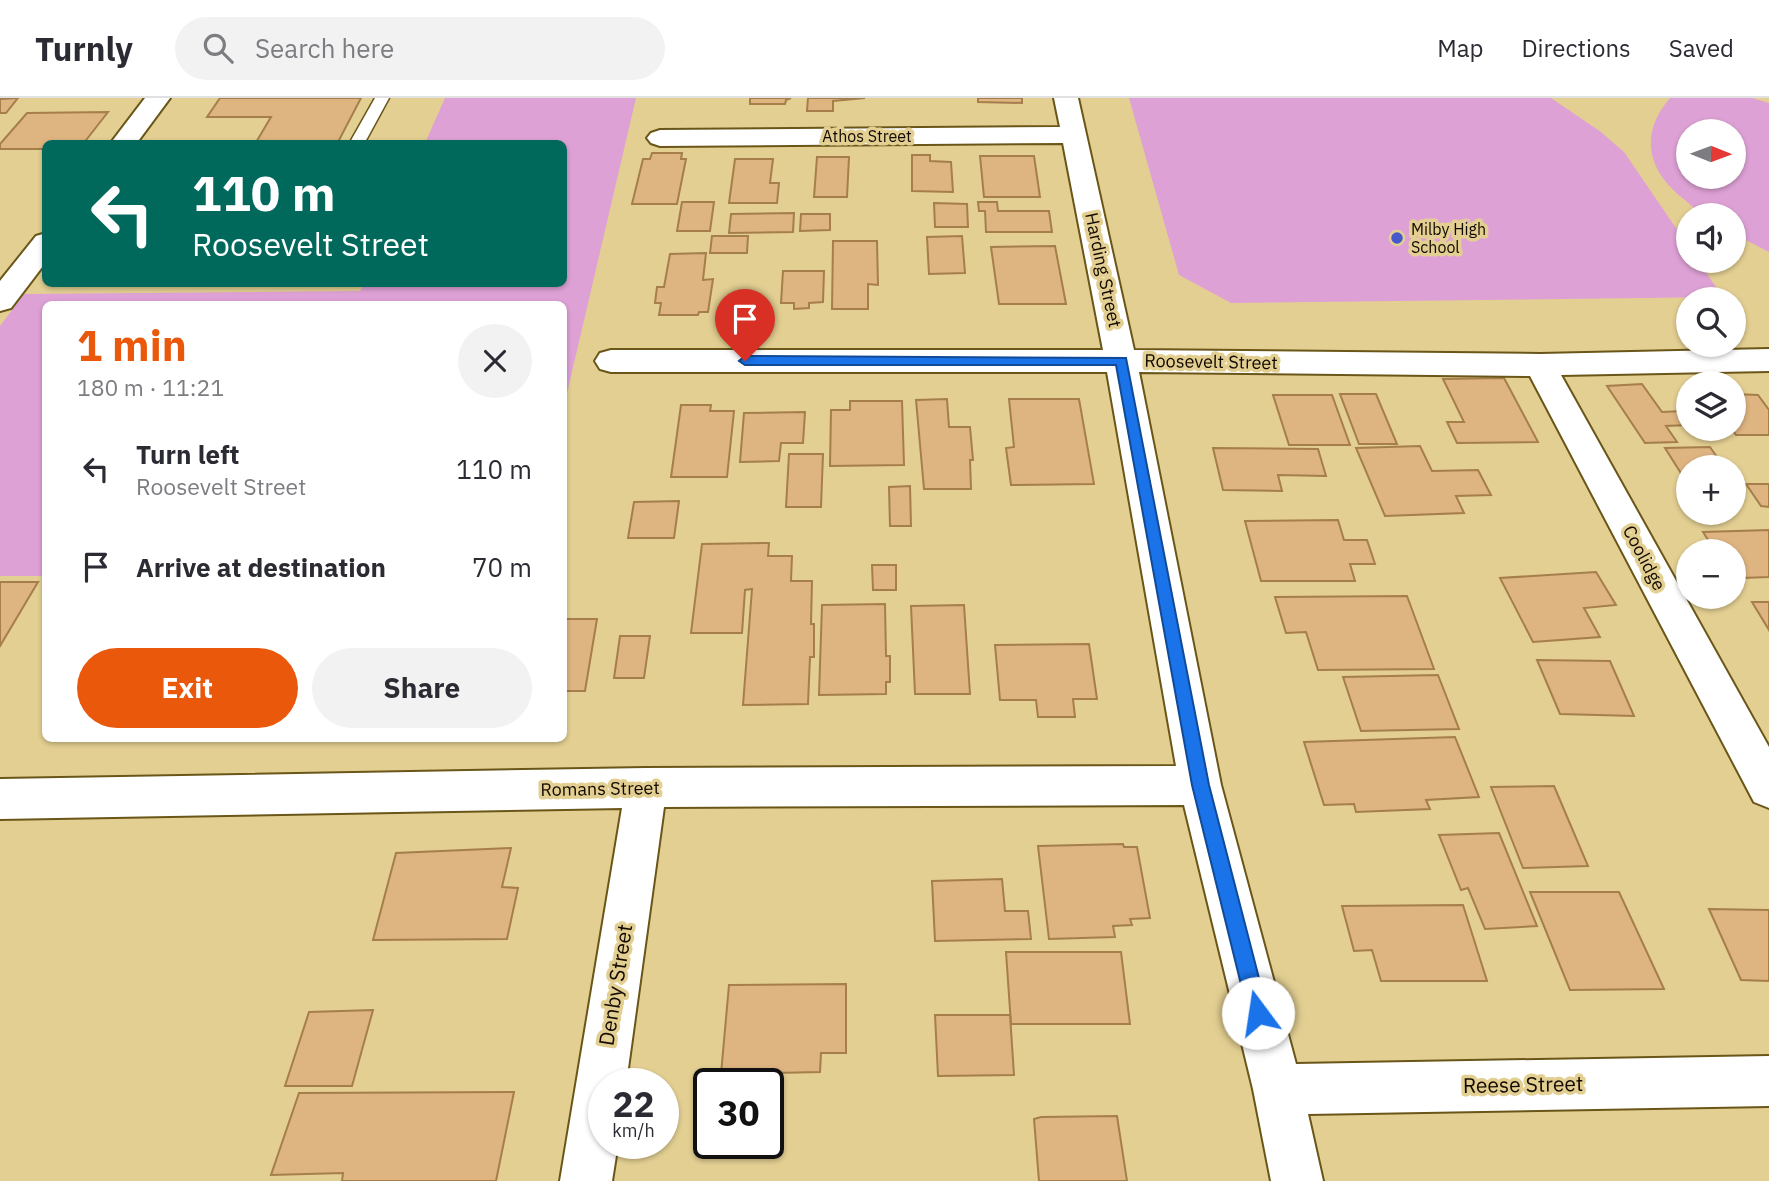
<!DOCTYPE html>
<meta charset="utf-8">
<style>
:root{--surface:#fff;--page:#f2f2f3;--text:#2b2b33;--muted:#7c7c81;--line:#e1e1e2;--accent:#ea580c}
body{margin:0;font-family:"IBM Plex Sans",sans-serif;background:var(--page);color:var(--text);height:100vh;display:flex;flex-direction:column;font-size:26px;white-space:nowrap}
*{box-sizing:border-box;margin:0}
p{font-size:23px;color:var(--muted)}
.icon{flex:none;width:38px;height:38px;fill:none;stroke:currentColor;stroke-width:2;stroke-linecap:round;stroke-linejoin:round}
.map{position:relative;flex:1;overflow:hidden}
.sheet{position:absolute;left:42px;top:203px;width:525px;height:441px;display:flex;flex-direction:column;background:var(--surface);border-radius:10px;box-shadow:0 2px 5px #0004}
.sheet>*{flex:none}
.banner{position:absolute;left:42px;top:42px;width:525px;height:147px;border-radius:10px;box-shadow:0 2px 5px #0004;background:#00695c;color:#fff;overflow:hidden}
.needle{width:46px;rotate:91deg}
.tools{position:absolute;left:1676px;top:21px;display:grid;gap:14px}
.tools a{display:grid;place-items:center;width:70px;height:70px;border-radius:50%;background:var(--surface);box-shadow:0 2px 5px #0004;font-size:35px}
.speed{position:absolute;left:588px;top:970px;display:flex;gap:14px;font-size:35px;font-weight:700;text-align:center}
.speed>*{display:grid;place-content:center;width:91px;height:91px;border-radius:50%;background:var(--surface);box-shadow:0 2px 5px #0004;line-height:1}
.speed small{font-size:18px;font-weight:400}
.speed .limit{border:4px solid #111;border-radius:10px;background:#fff;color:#111}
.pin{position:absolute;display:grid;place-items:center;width:60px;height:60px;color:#fff;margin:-72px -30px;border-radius:50% 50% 50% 0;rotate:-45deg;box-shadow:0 0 7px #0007}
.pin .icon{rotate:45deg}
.me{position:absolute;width:77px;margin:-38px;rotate:346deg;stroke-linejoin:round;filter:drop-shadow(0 0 5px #0008)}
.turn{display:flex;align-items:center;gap:24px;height:147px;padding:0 35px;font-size:32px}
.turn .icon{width:91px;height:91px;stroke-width:2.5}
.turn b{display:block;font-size:49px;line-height:60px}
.round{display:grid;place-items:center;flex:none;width:74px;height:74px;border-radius:37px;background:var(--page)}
.head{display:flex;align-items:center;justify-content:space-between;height:119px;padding:0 35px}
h1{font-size:42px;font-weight:800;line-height:52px;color:var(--accent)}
.cta{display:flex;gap:14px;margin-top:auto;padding:14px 35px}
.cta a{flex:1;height:80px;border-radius:42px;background:var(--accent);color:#fff;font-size:28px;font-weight:800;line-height:80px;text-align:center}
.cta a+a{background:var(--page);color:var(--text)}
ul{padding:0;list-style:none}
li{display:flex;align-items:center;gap:21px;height:98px;padding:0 35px}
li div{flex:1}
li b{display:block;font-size:26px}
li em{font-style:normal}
header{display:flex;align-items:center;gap:42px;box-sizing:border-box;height:98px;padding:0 35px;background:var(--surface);border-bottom:2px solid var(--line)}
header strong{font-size:33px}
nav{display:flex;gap:38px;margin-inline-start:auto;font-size:24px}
.search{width:490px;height:63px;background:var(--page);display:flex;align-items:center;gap:18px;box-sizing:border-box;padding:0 24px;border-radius:38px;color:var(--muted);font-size:26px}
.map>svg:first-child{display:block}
.green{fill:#dea1d5;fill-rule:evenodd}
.building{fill:#deb481;stroke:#a57e4c;stroke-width:2}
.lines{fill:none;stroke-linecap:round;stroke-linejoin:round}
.service-casing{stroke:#695618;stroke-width:3}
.minor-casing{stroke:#695618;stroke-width:4}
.service{fill:#fff;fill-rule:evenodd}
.minor{fill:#fff;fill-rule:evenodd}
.route{fill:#1a73e8;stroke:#114b97;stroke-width:2}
.poi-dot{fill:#4658cc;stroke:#e3cf92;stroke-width:2.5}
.labels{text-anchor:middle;stroke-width:7;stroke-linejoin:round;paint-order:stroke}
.far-street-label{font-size:16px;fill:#120a00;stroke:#e3cf92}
.far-poi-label{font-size:16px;fill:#120a00;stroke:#e3cf92;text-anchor:start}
.street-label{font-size:18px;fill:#120a00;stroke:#e3cf92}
.near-street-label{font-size:21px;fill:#120a00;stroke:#e3cf92}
</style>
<header>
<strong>Turnly</strong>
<div class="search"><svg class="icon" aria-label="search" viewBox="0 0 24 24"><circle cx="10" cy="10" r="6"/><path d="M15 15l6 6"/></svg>Search here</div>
<nav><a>Map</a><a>Directions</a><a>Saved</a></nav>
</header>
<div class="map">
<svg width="1769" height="1083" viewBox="0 0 1769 1083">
<rect width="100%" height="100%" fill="#e3cf92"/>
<g class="green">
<polygon points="445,0 636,0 564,308 564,206 46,206 45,478 0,478 0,228 24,196 360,193 364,186 564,186 564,46 425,45"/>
<polygon points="1129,0 1551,0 1601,34 1624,54 1689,149 1689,163 1698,163 1723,199 1231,205 1179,177"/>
<path d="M1670 0H1752L1769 5V154L1734 136V117C1726 117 1715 119 1707 117 1699 116 1691 107 1685 102 1648 74 1638 37 1670 0ZM1689 33H1734V79H1689Z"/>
</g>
<g class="building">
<polygon points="18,0 6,15 0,15 0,1"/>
<polygon points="220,0 361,0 337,46 255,46 271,19 207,19"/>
<polygon points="750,0 791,0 786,2 785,6 750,6"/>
<polygon points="808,0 865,0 833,3 833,13 807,13"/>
<polygon points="978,0 1022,0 1022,5 978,4"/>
<polygon points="108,14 83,46 46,46 46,51 0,51 0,46 27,15"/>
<polygon points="652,55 682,55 681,61 686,61 677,106 632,106 643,61 650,61"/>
<polygon points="912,57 930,57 930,63 951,64 953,94 912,93"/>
<polygon points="980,58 1034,58 1040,99 984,99"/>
<polygon points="817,59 849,59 847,99 814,99"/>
<polygon points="735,61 773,61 770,85 779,85 777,105 729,105"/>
<polygon points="682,104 714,104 710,133 677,133"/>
<polygon points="978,104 997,104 998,113 1049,113 1052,134 986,134 985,113 979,113"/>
<polygon points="934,105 967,106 968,129 935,129"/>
<polygon points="794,115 793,134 729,135 731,116"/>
<polygon points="801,116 830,116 830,132 800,133"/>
<polygon points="712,138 748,138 747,155 710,155"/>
<polygon points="962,138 965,175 929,176 927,139"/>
<polygon points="833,143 877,143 878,187 868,186 868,211 832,211"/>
<polygon points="1055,148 1066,206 999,206 991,149"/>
<polygon points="706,155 703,182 713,181 708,214 699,214 698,217 659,217 661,205 655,205 657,189 664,189 670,156"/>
<polygon points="783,173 824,173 823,204 809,205 809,210 794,211 794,205 781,205"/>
<polygon points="102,186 289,186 101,187"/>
<polygon points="1504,280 1538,344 1457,345 1447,324 1464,324 1443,281"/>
<polygon points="1642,286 1662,314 1683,313 1689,322 1689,327 1666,328 1677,344 1645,345 1607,288"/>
<polygon points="1340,296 1376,296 1397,346 1359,346"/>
<polygon points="1734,296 1758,297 1769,312 1769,337 1736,337 1732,331 1734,331"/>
<polygon points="1273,297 1332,297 1350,347 1289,347"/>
<polygon points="947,301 949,329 970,329 973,362 970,362 971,391 924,391 916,302"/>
<polygon points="1009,301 1079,301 1094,386 1011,387 1006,350 1014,349"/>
<polygon points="850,303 902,303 904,367 830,368 831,312 850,312"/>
<polygon points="681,307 711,307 710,313 734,313 727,379 671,379"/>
<polygon points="805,314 803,345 781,345 779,363 740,364 744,315"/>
<polygon points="1420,348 1432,373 1478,372 1491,397 1456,398 1464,415 1385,418 1356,350"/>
<polygon points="1710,349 1724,369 1689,369 1689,388 1665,350"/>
<polygon points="1213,350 1318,351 1326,378 1278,377 1282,393 1223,392"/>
<polygon points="789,356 823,356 821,409 786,409"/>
<polygon points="1746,386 1769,386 1769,409 1761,408"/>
<polygon points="910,388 911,428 890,428 889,389"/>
<polygon points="679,403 674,440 628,440 634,404"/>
<polygon points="1338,422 1344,442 1367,442 1375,466 1350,466 1355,483 1261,483 1245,423"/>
<polygon points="1769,432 1769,479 1742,480 1734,468 1734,453 1715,453 1703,434"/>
<polygon points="769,445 768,458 792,458 791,483 812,483 811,526 814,526 814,559 810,559 808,606 743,607 752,491 745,492 742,535 691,535 702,446"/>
<polygon points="872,467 896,467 896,492 873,492"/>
<polygon points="1596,474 1616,507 1584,510 1600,539 1533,544 1500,480"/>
<polygon points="0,484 38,484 0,548"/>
<polygon points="1407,498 1434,571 1318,572 1306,534 1286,535 1275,499"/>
<polygon points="1752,504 1769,504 1769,532"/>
<polygon points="885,506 886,558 890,558 890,584 886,584 886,596 819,597 822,507"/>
<polygon points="964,507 970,596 915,596 911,508"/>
<polygon points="564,521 597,521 585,593 564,593"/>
<polygon points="620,538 650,538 644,580 614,580"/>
<polygon points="1089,546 1097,601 1073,601 1075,619 1038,619 1036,602 1000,602 995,547"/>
<polygon points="1537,562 1610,563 1634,618 1560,616"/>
<polygon points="1438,577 1459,631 1361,633 1343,579"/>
<polygon points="1455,639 1479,699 1426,702 1430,711 1356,714 1354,706 1324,707 1304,644"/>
<polygon points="1554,688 1588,768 1523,770 1491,689"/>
<polygon points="1499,735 1537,828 1485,831 1468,790 1461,792 1439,737"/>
<polygon points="1123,746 1124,749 1137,749 1150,820 1130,821 1132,827 1113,828 1115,839 1049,841 1038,748"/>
<polygon points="511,750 502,789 518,790 507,841 373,842 396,755"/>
<polygon points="1002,781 1005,813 1028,813 1031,841 935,843 932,783"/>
<polygon points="1530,794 1619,794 1664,891 1570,892"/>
<polygon points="1463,807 1487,883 1381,883 1372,852 1354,853 1342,808"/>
<polygon points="1709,811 1769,812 1769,883 1741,882"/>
<polygon points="1006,854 1121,854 1130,926 1011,926"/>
<polygon points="846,886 846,955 821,955 820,974 721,976 729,887"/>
<polygon points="373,912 352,988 285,988 309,914"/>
<polygon points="935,917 1010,917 1014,977 938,978"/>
<polygon points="514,994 496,1083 342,1083 343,1075 271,1077 299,995"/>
<polygon points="1117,1018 1127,1083 1039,1083 1034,1021 1041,1019"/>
</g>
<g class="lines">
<g class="service-casing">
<polygon id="service" points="375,0 389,0 364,46 349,46"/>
</g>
<g class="minor-casing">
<g id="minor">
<polygon points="145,0 170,0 136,46 110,46"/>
<polygon points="1054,0 1078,0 1134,252 1540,256 1769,251 1769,273 1561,277 1769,649 1769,710 1754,704 1530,278 1139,274 1221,687 1296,966 1769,958 1769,1008 1308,1016 1323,1083 1271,1083 1253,991 1184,707 664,709 626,985 604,985 604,1045 618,1045 612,1083 560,1083 622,710 0,721 0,681 646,670 1176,668 1107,274 611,274 600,271 595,263 600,255 611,252 1103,252 1063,45 660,48 651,45 647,40 651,35 660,32 1060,29"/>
<polygon points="46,135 46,164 11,210 0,213 0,183 36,138"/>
</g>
</g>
<use href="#service" class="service"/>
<use href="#minor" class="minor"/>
</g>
<polygon class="route" points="745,258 1126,260 1209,687 1268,915 1265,922 1258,925 1251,922 1248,915 1192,687 1116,267 745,267 739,263"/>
<circle class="poi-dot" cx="1397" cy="140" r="7"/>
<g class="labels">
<g class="far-street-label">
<text x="867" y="44">Athos Street</text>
</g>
<g class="far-poi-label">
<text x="1411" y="137">Milby High<tspan x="1411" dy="18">School</tspan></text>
</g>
<g class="street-label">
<text transform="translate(1103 172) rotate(78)" y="6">Harding Street</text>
<text transform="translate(1211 264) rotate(1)" y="6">Roosevelt Street</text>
<text transform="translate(1644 460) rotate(62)" y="6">Coolidge</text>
<text transform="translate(600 691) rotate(-1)" y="6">Romans Street</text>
</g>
<g class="near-street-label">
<text transform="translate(616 887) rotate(-81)" y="7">Denby Street</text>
<text transform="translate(1523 987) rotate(-1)" y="7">Reese Street</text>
</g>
</g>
</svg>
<div class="tools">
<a><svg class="needle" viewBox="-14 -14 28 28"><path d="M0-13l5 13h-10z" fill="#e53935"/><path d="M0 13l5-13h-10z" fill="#7c7c81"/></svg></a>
<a><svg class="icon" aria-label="sound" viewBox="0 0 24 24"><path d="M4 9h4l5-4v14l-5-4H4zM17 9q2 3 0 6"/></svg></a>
<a><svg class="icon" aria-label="search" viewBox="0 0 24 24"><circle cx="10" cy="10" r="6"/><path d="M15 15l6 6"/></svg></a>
<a><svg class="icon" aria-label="layers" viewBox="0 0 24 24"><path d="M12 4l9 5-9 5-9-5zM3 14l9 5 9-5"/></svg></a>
<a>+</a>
<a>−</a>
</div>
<div class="speed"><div>22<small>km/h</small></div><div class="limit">30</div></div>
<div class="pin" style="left:745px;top:263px;background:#d93025"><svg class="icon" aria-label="arrive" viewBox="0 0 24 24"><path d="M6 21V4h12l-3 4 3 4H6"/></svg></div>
<svg class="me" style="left:1258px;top:915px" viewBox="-20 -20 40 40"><circle r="19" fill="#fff"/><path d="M0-13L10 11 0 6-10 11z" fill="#1a73e8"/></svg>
<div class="banner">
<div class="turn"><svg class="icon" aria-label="left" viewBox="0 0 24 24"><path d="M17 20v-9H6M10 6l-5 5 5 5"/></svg><div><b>110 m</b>Roosevelt Street</div></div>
</div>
<section class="sheet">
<div class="head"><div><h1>1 min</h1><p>180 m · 11:21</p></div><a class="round"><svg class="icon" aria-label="close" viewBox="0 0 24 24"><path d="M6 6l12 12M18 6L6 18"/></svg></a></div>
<ul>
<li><svg class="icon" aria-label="left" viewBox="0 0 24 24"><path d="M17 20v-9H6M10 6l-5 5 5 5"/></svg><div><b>Turn left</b><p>Roosevelt Street</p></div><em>110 m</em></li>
<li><svg class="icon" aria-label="arrive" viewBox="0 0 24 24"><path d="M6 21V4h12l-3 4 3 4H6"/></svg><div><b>Arrive at destination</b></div><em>70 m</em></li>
</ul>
<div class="cta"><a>Exit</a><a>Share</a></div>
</section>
</div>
